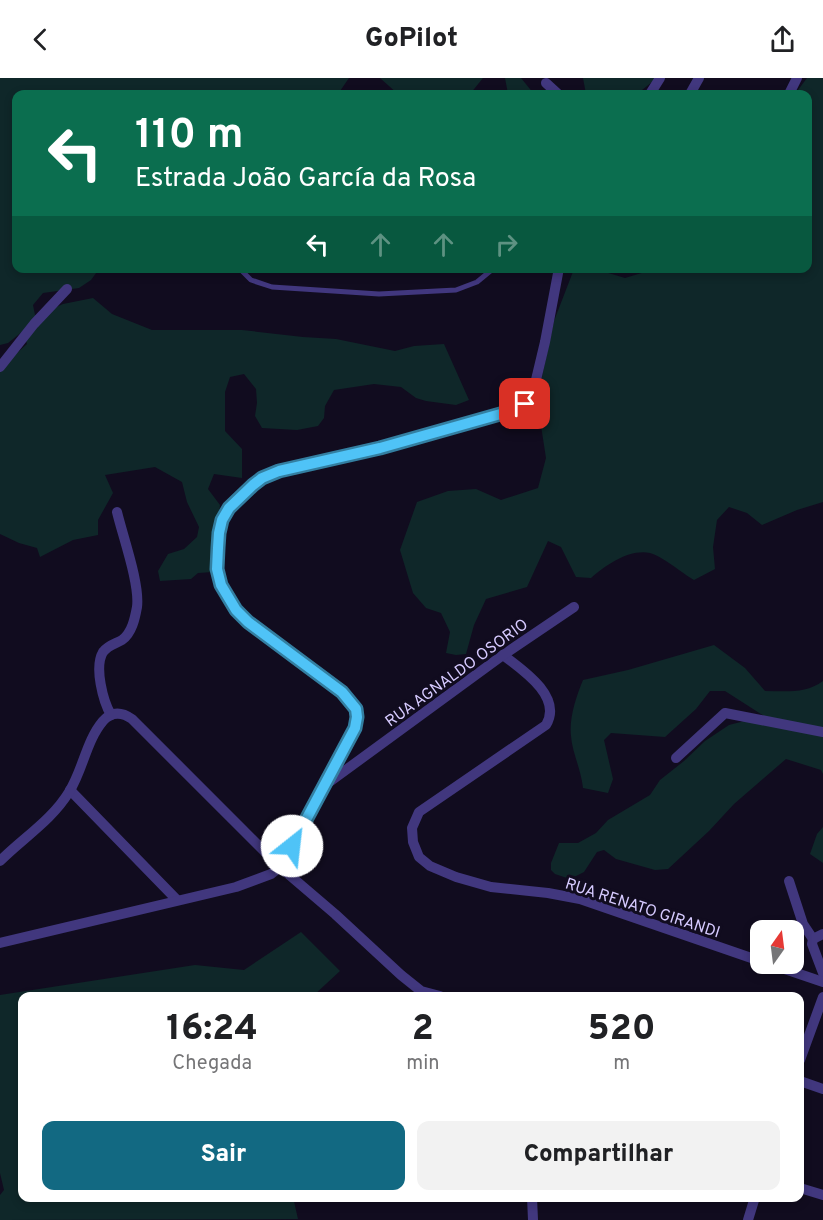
<!DOCTYPE html>
<html lang="pt">
<meta charset="utf-8">
<style>
:root{--surface:#fff;--page:#f2f2f2;--text:#202124;--muted:#757577;--accent:#126982}
body{margin:0;font-family:Overpass,sans-serif;background:var(--page);color:var(--text);height:100vh;display:flex;flex-direction:column;font-size:22px;white-space:nowrap}
*{box-sizing:border-box;margin:0}
p{font-size:20px;color:var(--muted)}
.icon{flex:none;width:33px;height:33px;fill:none;stroke:currentColor;stroke-width:2;stroke-linecap:round;stroke-linejoin:round}
.map{position:relative;flex:1;overflow:hidden}
.side{position:absolute;left:18px;top:914px;width:786px;height:210px;display:flex;flex-direction:column;background:var(--surface);border-radius:12px;box-shadow:0 3px 9px #0003}
.side>*{flex:none}
.hud{position:absolute;left:12px;top:12px;width:800px;height:183px;border-radius:12px;box-shadow:0 3px 9px #0003;background:#0b6e4f;color:#fff;overflow:hidden}
.needle{width:39px;rotate:14deg}
.fabs{position:absolute;left:750px;top:842px;display:grid;gap:12px}
.fabs a{display:grid;place-items:center;width:54px;height:54px;border-radius:12px;background:var(--surface);box-shadow:0 3px 9px #0003;font-size:30px}
.pin{position:absolute;display:grid;place-items:center;width:51px;height:51px;color:#fff;margin:-26px;border-radius:12px;box-shadow:0 3px 9px #0006}
.me{position:absolute;width:66px;margin:-33px;rotate:29deg;stroke-linejoin:round;filter:drop-shadow(0 0 4px #0008)}
.turn{display:flex;align-items:center;gap:21px;height:126px;padding:0 24px;font-size:27px}
.turn .icon{width:78px;height:78px;stroke-width:2.5}
.turn b{display:block;font-size:42px;line-height:51px}
.lanes{display:flex;align-items:center;height:57px;padding:0 24px;background:#0003;justify-content:center;gap:30px;direction:ltr}
.lanes .off{opacity:.35}
.eta{display:flex;justify-content:space-evenly;align-items:center;height:102px;text-align:center}
.eta b{font-size:36px;font-weight:800;line-height:42px}
.action{display:flex;gap:12px;margin-top:auto;padding:12px 24px}
.action a{flex:1;height:69px;border-radius:12px;background:var(--accent);color:#fff;font-size:24px;font-weight:800;line-height:69px;text-align:center}
.action a+a{background:var(--page);color:var(--text)}
header{display:flex;justify-content:space-between;align-items:center;height:78px;padding:0 24px;background:var(--surface);font-size:27px;font-weight:800}
.map>svg:first-child{display:block}
.green{fill:#0f2729}
.lines{fill:none;stroke-linecap:round;stroke-linejoin:round}
.lane{stroke:#41377e;stroke-width:5}
.street{stroke:#41377e;stroke-width:10}
.route-casing{stroke:#337fa1;stroke-width:15}
.route{stroke:#4fc3f7;stroke-width:10}
.labels{text-anchor:middle;stroke-width:6;stroke-linejoin:round;paint-order:stroke}
.street-label{font-size:16px;fill:#d6caff;stroke:#110c1f}
</style>
<header><svg class="icon" aria-label="back" viewBox="0 0 24 24"><path d="M15 5l-7 7 7 7"/></svg>GoPilot<svg class="icon" aria-label="share" viewBox="0 0 24 24"><path d="M12 15V3M7 8l5-5 5 5M5 13v7h14v-7"/></svg></header>
<div class="map">
<svg width="823" height="1142" viewBox="0 0 823 1142">
<rect width="100%" height="100%" fill="#110c1f"/>
<g class="green">
<polygon points="0,0 349,0 338,16 16,16 16,190 99,191 91,202 79,210 43,215 33,227 35,237 41,236 63,226 93,220 112,236 152,252 242,252 303,259 336,261 395,273 414,268 444,266 469,322 456,327 426,323 416,320 401,309 374,306 334,312 325,328 324,340 318,348 297,352 262,350 255,338 257,325 256,311 244,296 230,299 225,314 225,353 242,371 242,400 214,396 208,411 220,427 213,494 198,495 191,501 160,503 158,493 168,476 184,471 197,459 199,449 187,424 182,404 155,389 105,397 113,415 98,442 98,457 73,462 40,479 37,470 19,465 0,456 0,293 7,284 27,266 23,253 8,265 0,267"/>
<polygon points="380,0 483,0 470,16 398,16"/>
<polygon points="505,0 521,0 534,16 508,16"/>
<polygon points="583,0 657,0 637,16 586,16"/>
<path d="M807 0H823V424L797 432 762 447 747 435 729 429 717 442 713 469 715 491 694 502C682 495 662 478 650 475 629 471 606 487 591 500L576 499 561 469 548 463 527 509 486 521 474 547 466 576 456 577 446 575 450 554 441 535 426 530 413 515 400 472 417 424 448 413 476 411 501 422 538 410 546 380 537 322 554 243 574 191H595L625 200 645 194 647 191 807 190V16H795Z"/>
<path d="M714 567 745 590 765 613C785 613 806 616 823 603V696L821 692 786 681 734 726 709 753 668 791 655 792 616 781 604 772 597 774 584 794 570 801 555 796 551 792V785L559 765H578L596 755 608 742 650 717 660 702 684 683 705 663 729 647 764 638 725 613H710L696 631 665 659 611 655 604 662 613 701 608 715 583 710C581 691 572 674 571 658 569 640 576 619 583 602L628 592Z"/>
<polygon points="823,749 823,785 810,776 817,756"/>
<polygon points="301,854 340,893 313,918 22,918 22,1119 293,1119 298,1141 0,1142 0,1117 4,1112 0,1095 0,917 195,887 244,892"/>
</g>
<g class="lines">
<polyline class="lane" points="239,190 251,202 272,209 379,216 456,212 477,204 494,190"/>
<g class="street">
<polyline points="546,5 558,16"/>
<polyline points="650,16 660,0"/>
<polyline points="690,16 699,0"/>
<polyline points="789,16 797,0"/>
<polyline points="0,289 34,246 67,211"/>
<path d="M503 577C523 592 563 619 546 647L419 734 412 750 413 764 419 779 430 788 456 799 491 809 548 815 580 821 760 883"/>
<path d="M111 637C103 623 94 589 103 574 108 567 115 566 122 562 132 555 135 540 137 529 140 506 123 459 117 434"/>
<polyline points="676,680 725,635 823,654"/>
<polyline points="328,705 503,577 574,529"/>
<polyline points="70,712 177,822"/>
<path d="M0 783C23 760 52 742 69 714 83 692 86 663 103 643 112 633 122 634 132 641L280 789 335 836 401 897 421 913 440 918"/>
<polyline points="789,803 803,846 813,861"/>
<polyline points="823,856 813,861 812,866 823,895"/>
<polyline points="0,865 236,809 271,796 280,789 355,650 356,631 342,614 247,545 236,532 221,507 217,491 219,455 222,442 229,430 253,407 279,393 380,370 511,333 525,326 535,306 545,264 559,190"/>
<polyline points="767,885 823,904"/>
<polyline points="800,982 823,919"/>
<polyline points="800,1003 823,1011"/>
<polyline points="800,1110 823,1117"/>
<polyline points="532,1119 533,1142"/>
<polyline points="748,1142 755,1119"/>
</g>
</g>
<g class="lines">
<g class="route-casing">
<polyline id="route" points="292,768 355,650 357,639 356,631 342,614 248,544 236,532 221,507 217,491 218,470 219,455 222,442 229,430 253,407 262,400 279,393 380,370 511,333 525,326"/>
</g>
<use href="#route" class="route"/>
</g>
<g class="labels">
<g class="street-label">
<text transform="translate(456 594) rotate(-36)" y="6">RUA AGNALDO OSORIO</text>
<text transform="translate(643 829) rotate(18)" y="6">RUA RENATO GIRANDI</text>
</g>
</g>
</svg>
<div class="fabs">
<a><svg class="needle" viewBox="-14 -14 28 28"><path d="M0-13l5 13h-10z" fill="#e53935"/><path d="M0 13l5-13h-10z" fill="#757577"/></svg></a>
</div>
<div class="pin" style="left:525px;top:326px;background:#d93025"><svg class="icon" aria-label="arrive" viewBox="0 0 24 24"><path d="M6 21V4h12l-3 4 3 4H6"/></svg></div>
<svg class="me" style="left:292px;top:768px" viewBox="-20 -20 40 40"><circle r="19" fill="#fff"/><path d="M0-13L10 11 0 6-10 11z" fill="#4fc3f7"/></svg>
<div class="hud">
<div class="turn"><svg class="icon" aria-label="left" viewBox="0 0 24 24"><path d="M17 20v-9H6M10 6l-5 5 5 5"/></svg><div><b>110 m</b>Estrada João García da Rosa</div></div>
<div class="lanes"><svg class="icon" aria-label="left" viewBox="0 0 24 24"><path d="M17 20v-9H6M10 6l-5 5 5 5"/></svg><svg class="icon off" aria-label="ahead" viewBox="0 0 24 24"><path d="M12 20V5M6 11l6-6 6 6"/></svg><svg class="icon off" aria-label="ahead" viewBox="0 0 24 24"><path d="M12 20V5M6 11l6-6 6 6"/></svg><svg class="icon off" aria-label="right" viewBox="0 0 24 24"><path d="M7 20v-9h11M14 6l5 5-5 5"/></svg></div>
</div>
<section class="side">
<div class="eta">
<div><b>16:24</b><p>Chegada</p></div>
<div><b>2</b><p>min</p></div>
<div><b>520</b><p>m</p></div>
</div>
<div class="action"><a>Sair</a><a>Compartilhar</a></div>
</section>
</div>
